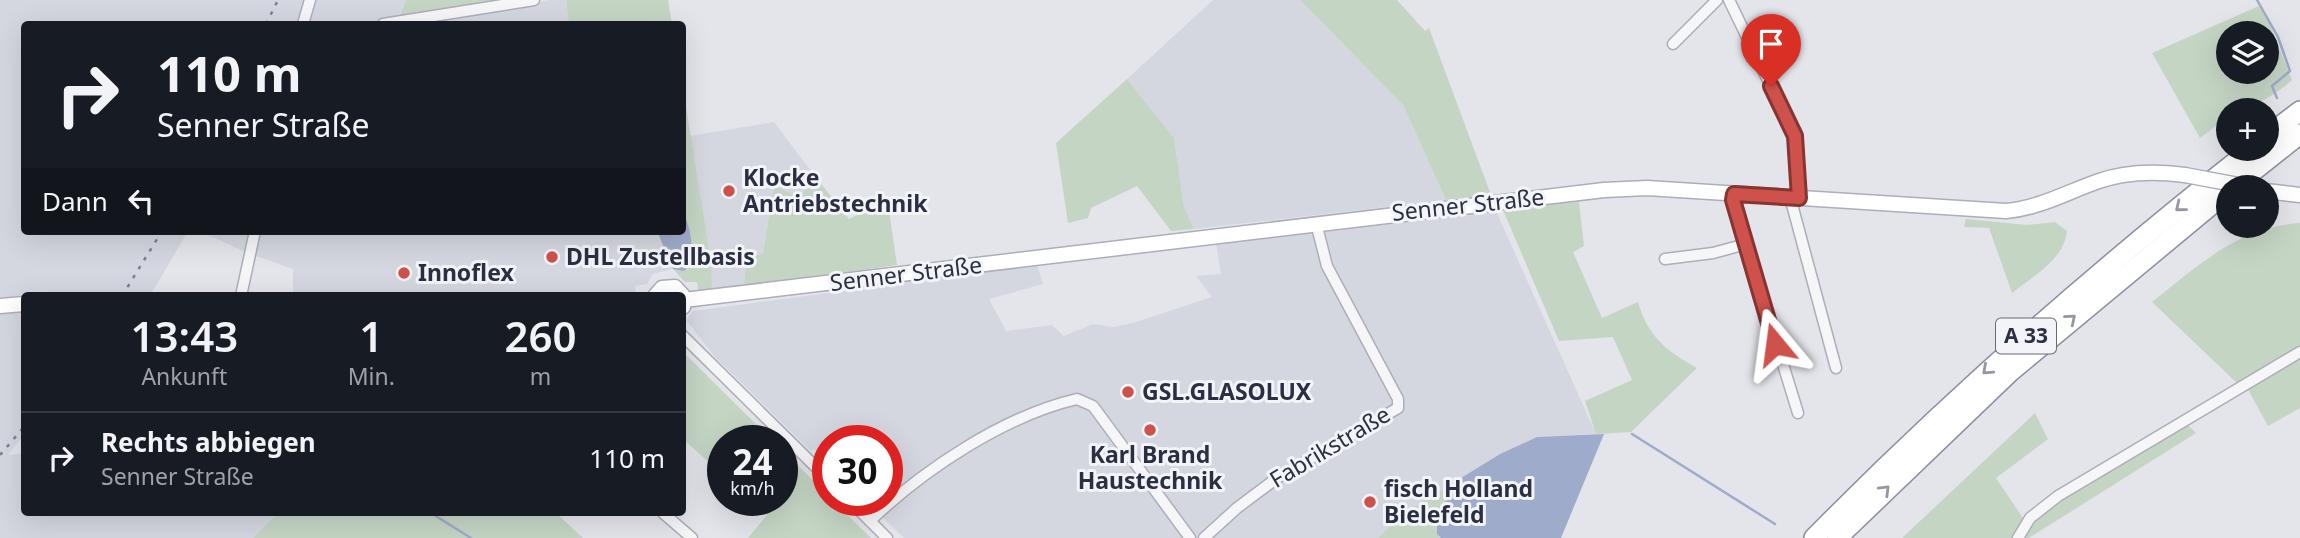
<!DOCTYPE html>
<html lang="de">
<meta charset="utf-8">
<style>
:root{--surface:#171b24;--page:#242831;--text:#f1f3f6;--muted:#9ea1a6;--line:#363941}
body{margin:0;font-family:"Noto Sans",sans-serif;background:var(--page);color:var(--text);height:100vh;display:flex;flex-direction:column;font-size:26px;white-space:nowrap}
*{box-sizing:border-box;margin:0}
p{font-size:23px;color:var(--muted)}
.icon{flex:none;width:38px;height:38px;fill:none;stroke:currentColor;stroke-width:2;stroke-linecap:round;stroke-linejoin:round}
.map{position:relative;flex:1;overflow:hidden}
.panel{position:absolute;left:21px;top:292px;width:665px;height:224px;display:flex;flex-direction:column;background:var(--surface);border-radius:7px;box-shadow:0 7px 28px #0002}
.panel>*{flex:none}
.hud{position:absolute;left:21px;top:21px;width:665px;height:214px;border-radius:7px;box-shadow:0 7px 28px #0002;background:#171b24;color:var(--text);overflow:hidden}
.tools{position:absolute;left:2216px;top:21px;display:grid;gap:14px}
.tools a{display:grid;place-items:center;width:63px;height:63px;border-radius:50%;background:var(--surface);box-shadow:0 7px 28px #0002;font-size:35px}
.speed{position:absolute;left:707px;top:425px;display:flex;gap:14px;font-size:35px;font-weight:700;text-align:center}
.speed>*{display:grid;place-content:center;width:91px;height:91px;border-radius:50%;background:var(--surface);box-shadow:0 7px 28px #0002;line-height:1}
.speed small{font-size:18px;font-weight:400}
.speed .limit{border:10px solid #d22;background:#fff;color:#111}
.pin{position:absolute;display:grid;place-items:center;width:60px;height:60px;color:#fff;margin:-72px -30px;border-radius:50% 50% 50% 0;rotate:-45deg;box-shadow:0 0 7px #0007}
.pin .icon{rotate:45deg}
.me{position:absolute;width:77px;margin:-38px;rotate:344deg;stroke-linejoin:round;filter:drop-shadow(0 0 5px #0008)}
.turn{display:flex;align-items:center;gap:24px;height:147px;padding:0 21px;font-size:32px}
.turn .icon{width:91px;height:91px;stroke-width:2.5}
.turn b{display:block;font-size:49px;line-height:60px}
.then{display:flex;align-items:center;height:66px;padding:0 21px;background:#0003;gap:14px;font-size:26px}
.eta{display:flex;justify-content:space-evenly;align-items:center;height:119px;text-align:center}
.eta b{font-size:42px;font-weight:600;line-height:49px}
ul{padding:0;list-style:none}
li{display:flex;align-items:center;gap:21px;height:91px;padding:0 21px;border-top:2px solid var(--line)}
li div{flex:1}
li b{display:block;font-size:26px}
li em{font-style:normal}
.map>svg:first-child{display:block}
.built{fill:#d5d7e0}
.green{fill:#c5d5c4;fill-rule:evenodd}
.water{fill:#9fabca}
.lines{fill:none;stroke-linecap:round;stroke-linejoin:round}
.stream{stroke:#9fabca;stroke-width:2.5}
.street-casing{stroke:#acaeb9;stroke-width:13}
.secondary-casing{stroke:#acaeb9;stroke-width:17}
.highway-casing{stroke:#8a8fa2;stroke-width:22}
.street{stroke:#f6f6f9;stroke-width:10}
.secondary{stroke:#fff;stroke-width:14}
.highway{stroke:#fff;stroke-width:19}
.rail{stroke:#7c8195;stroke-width:2.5;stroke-dasharray:3.5 7;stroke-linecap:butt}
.secondary-bridge-casing{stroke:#acaeb9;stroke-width:17;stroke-linecap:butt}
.secondary-bridge{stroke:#fff;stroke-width:14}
.oneway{stroke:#9597a1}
.route-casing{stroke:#863531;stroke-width:18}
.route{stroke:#ce514b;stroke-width:12}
.poi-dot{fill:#ce514b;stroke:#f3f4f8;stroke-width:2.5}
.labels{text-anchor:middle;stroke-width:6;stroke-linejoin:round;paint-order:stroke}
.shield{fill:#f3f4f8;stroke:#676a79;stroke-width:2}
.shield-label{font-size:21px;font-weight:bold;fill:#2b2f43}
.poi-label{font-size:23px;font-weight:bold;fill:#2b2f43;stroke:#f3f4f8;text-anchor:start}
.street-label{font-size:23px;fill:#2b2f43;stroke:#f3f4f8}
</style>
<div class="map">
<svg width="2300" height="538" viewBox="0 0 2300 538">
<rect width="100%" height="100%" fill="#e3e5eb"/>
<g class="built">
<polygon points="0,0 406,0 395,24 24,24 24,231 188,231 150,296 0,297"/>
<polygon points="550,0 566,0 569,24 406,24"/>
<polygon points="1213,0 1300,0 1403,105 1446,200 1194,229 1184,207 1174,138 1127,79"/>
<polygon points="774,122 814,175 800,198 774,185 763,253 744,287 712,289 690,136"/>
<polygon points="1496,211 1596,434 1537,437 1500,454 1404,513 1378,538 904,538 866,501 887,500 887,441 828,441 828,463 814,449 811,451 715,357 686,320 693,311 1037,265 1043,284 989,299 1006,331 1052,325 1064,336 1093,324 1113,327 1133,323 1212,297 1196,276 1221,274 1216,243"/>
<polygon points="200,231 657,231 673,269 653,274 647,284 635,286 636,293 624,296 293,296 293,269 245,252"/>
<polygon points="24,312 24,435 8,455 24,453 24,513 278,513 253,538 0,538 0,314"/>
</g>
<g class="green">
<polygon points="406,0 521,0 398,19"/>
<polygon points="566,0 668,0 672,24 569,24"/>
<polygon points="1300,0 1397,0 1425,31 1429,28 1491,195 1446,200 1403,105"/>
<path d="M2259 6 2270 25 2292 80C2276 95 2250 110 2228 110V117L2200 138 2152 53ZM2228 33H2266V72H2228Z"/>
<polygon points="1127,79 1174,138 1184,207 1194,229 1171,231 1137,186 1091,208 1088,218 1068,223 1056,143"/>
<polygon points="683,88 711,262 712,289 698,290 697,282 685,282 673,269 687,269 691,250 683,211"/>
<polygon points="814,175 849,219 873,207 888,204 897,265 744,287 747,260 763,253 774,185 800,198"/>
<path d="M1579 202 1584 246 1573 252 1602 318 1638 302C1648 337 1667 351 1697 368L1631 432 1596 434 1585 401 1632 380 1613 337 1559 341 1503 210Z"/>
<path d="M1966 219 2027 225 2055 222 2067 231C2064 260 2033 276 2012 293L1989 228 1964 227Z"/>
<path d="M2300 223V349L2239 385 2152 302C2199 265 2238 227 2300 223Z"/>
<polygon points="682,351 773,441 723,441 723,475 683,439"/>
<polygon points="2300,354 2300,408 2268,426 2246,386"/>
<polygon points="2035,413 2048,439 1996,478 2025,521 2015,538 1902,538"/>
<polygon points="2185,422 2196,433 2029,538 2022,538 2042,509"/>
<polygon points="782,450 828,495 828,500 833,501 871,538 748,538 767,515 751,501 782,500"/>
<polygon points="1448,486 1452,493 1437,534 1441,538 1378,538 1404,513"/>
<polygon points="278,513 556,513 583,538 253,538"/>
</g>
<g class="water">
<path d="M683 211C690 226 698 259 684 271L673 269 657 231H682Z"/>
<polygon points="1604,434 1561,538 1441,538 1437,534 1437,515 1452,493 1448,486 1500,454 1537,437"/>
</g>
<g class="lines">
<g class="stream">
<polyline points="2257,0 2278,37 2290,71 2272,86 2277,98"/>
<polyline points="1632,434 1775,524"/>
<polyline points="431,513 471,538"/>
</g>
<g class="street-casing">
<g id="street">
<polyline points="1729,0 1795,136 1799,198"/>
<polyline points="303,24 310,0"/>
<polyline points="383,24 534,0"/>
<polyline points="1673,44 1717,0"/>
<polyline points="1734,194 1746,244 1798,413"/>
<polyline points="1790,197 1836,368"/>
<polyline points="1665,259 1713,253 1746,244"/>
<polyline points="241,296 255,231"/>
<polyline points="682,335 828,479"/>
<polyline points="849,500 887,538"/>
<polyline points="663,513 692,538"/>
<path d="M870 521C923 470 1004 416 1077 399L1093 406 1190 538"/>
<polyline points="1204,538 1237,508 1277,478 1398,408 1398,399 1327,266 1316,223"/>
<polyline points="2018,538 2030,518 2058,496 2300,352"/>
</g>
</g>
<g class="secondary-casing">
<g id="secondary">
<polyline points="2266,191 2300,195"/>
<polyline points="655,296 662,288 675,287 683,296 683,307"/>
<path d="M684 300 1604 190 1647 188 2006 211C2040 208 2067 192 2099 181 2127 171 2155 171 2185 175"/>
<polyline points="0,306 24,304"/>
</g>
</g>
<g class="highway-casing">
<g id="highway">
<polyline points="2266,137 2300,111"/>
<polyline points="2233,187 2300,134"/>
<path d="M1814 538C1951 399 2098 270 2252 149"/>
<polyline points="1837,538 2010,372 2228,191"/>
</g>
</g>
<use href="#street" class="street"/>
<use href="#secondary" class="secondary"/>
<use href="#highway" class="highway"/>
<g class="rail">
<polyline points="266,24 278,0"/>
<polyline points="122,296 162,231"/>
<polyline points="0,455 24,427"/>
</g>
<g class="secondary-bridge-casing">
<polyline id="secondary-bridge" points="2185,175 2249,187"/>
</g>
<use href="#secondary-bridge" class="secondary-bridge"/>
</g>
<defs><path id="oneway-chevron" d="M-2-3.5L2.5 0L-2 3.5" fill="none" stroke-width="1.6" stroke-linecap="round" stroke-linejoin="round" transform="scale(1.75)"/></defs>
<g class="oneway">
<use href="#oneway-chevron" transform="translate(2180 207) rotate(141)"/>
<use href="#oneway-chevron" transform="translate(2071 319) rotate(-40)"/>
<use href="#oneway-chevron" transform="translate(1987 370) rotate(138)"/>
<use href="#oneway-chevron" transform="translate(1885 490) rotate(-45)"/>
</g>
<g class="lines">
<g class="route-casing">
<polyline id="route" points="1771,86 1795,136 1799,198 1734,194 1733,200 1775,344"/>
</g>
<use href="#route" class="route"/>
</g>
<g class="poi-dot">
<circle cx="729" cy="191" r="7"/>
<circle cx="552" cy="257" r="7"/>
<circle cx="404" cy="273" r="7"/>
<circle cx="1128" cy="392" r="7"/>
<circle cx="1150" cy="430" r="7"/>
<circle cx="1370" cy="502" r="7"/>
</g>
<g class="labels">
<rect class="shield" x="1996" y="318.5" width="60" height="35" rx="5"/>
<g class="shield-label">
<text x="2026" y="343">A 33</text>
</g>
<g class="poi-label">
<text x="743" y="186">Klocke<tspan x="743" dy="26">Antriebstechnik</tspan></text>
<text x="566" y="265">DHL Zustellbasis</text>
<text x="418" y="281">Innoflex</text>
<text x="1142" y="400">GSL.GLASOLUX</text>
<text x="1150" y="463" text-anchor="middle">Karl Brand<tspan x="1150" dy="26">Haustechnik</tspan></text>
<text x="1384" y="497">fisch Holland<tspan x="1384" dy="26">Bielefeld</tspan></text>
</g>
<g class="street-label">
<text transform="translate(1468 205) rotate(-6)" y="8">Senner Straße</text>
<text transform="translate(906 274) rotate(-7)" y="8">Senner Straße</text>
<text transform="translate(1330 447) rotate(-31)" y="8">Fabrikstraße</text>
</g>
</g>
</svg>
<div class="tools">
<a><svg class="icon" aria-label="layers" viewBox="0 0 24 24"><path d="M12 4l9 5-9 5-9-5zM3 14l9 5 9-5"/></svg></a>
<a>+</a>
<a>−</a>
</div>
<div class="speed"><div>24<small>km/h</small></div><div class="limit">30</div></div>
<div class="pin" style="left:1771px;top:86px;background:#d93025"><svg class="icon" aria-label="arrive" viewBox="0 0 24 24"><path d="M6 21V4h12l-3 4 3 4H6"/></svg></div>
<svg class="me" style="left:1775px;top:344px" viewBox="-20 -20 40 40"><path d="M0-17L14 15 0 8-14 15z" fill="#ce514b" stroke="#fff" stroke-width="4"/></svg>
<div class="hud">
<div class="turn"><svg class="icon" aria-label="right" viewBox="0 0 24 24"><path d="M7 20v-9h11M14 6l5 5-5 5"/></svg><div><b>110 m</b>Senner Straße</div></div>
<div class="then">Dann<svg class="icon" aria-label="left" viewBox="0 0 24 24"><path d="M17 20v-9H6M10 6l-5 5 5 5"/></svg></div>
</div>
<section class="panel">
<div class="eta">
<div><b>13:43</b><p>Ankunft</p></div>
<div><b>1</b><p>Min.</p></div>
<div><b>260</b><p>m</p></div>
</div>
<ul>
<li><svg class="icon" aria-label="right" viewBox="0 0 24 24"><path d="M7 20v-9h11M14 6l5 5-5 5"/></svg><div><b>Rechts abbiegen</b><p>Senner Straße</p></div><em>110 m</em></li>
</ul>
</section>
</div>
